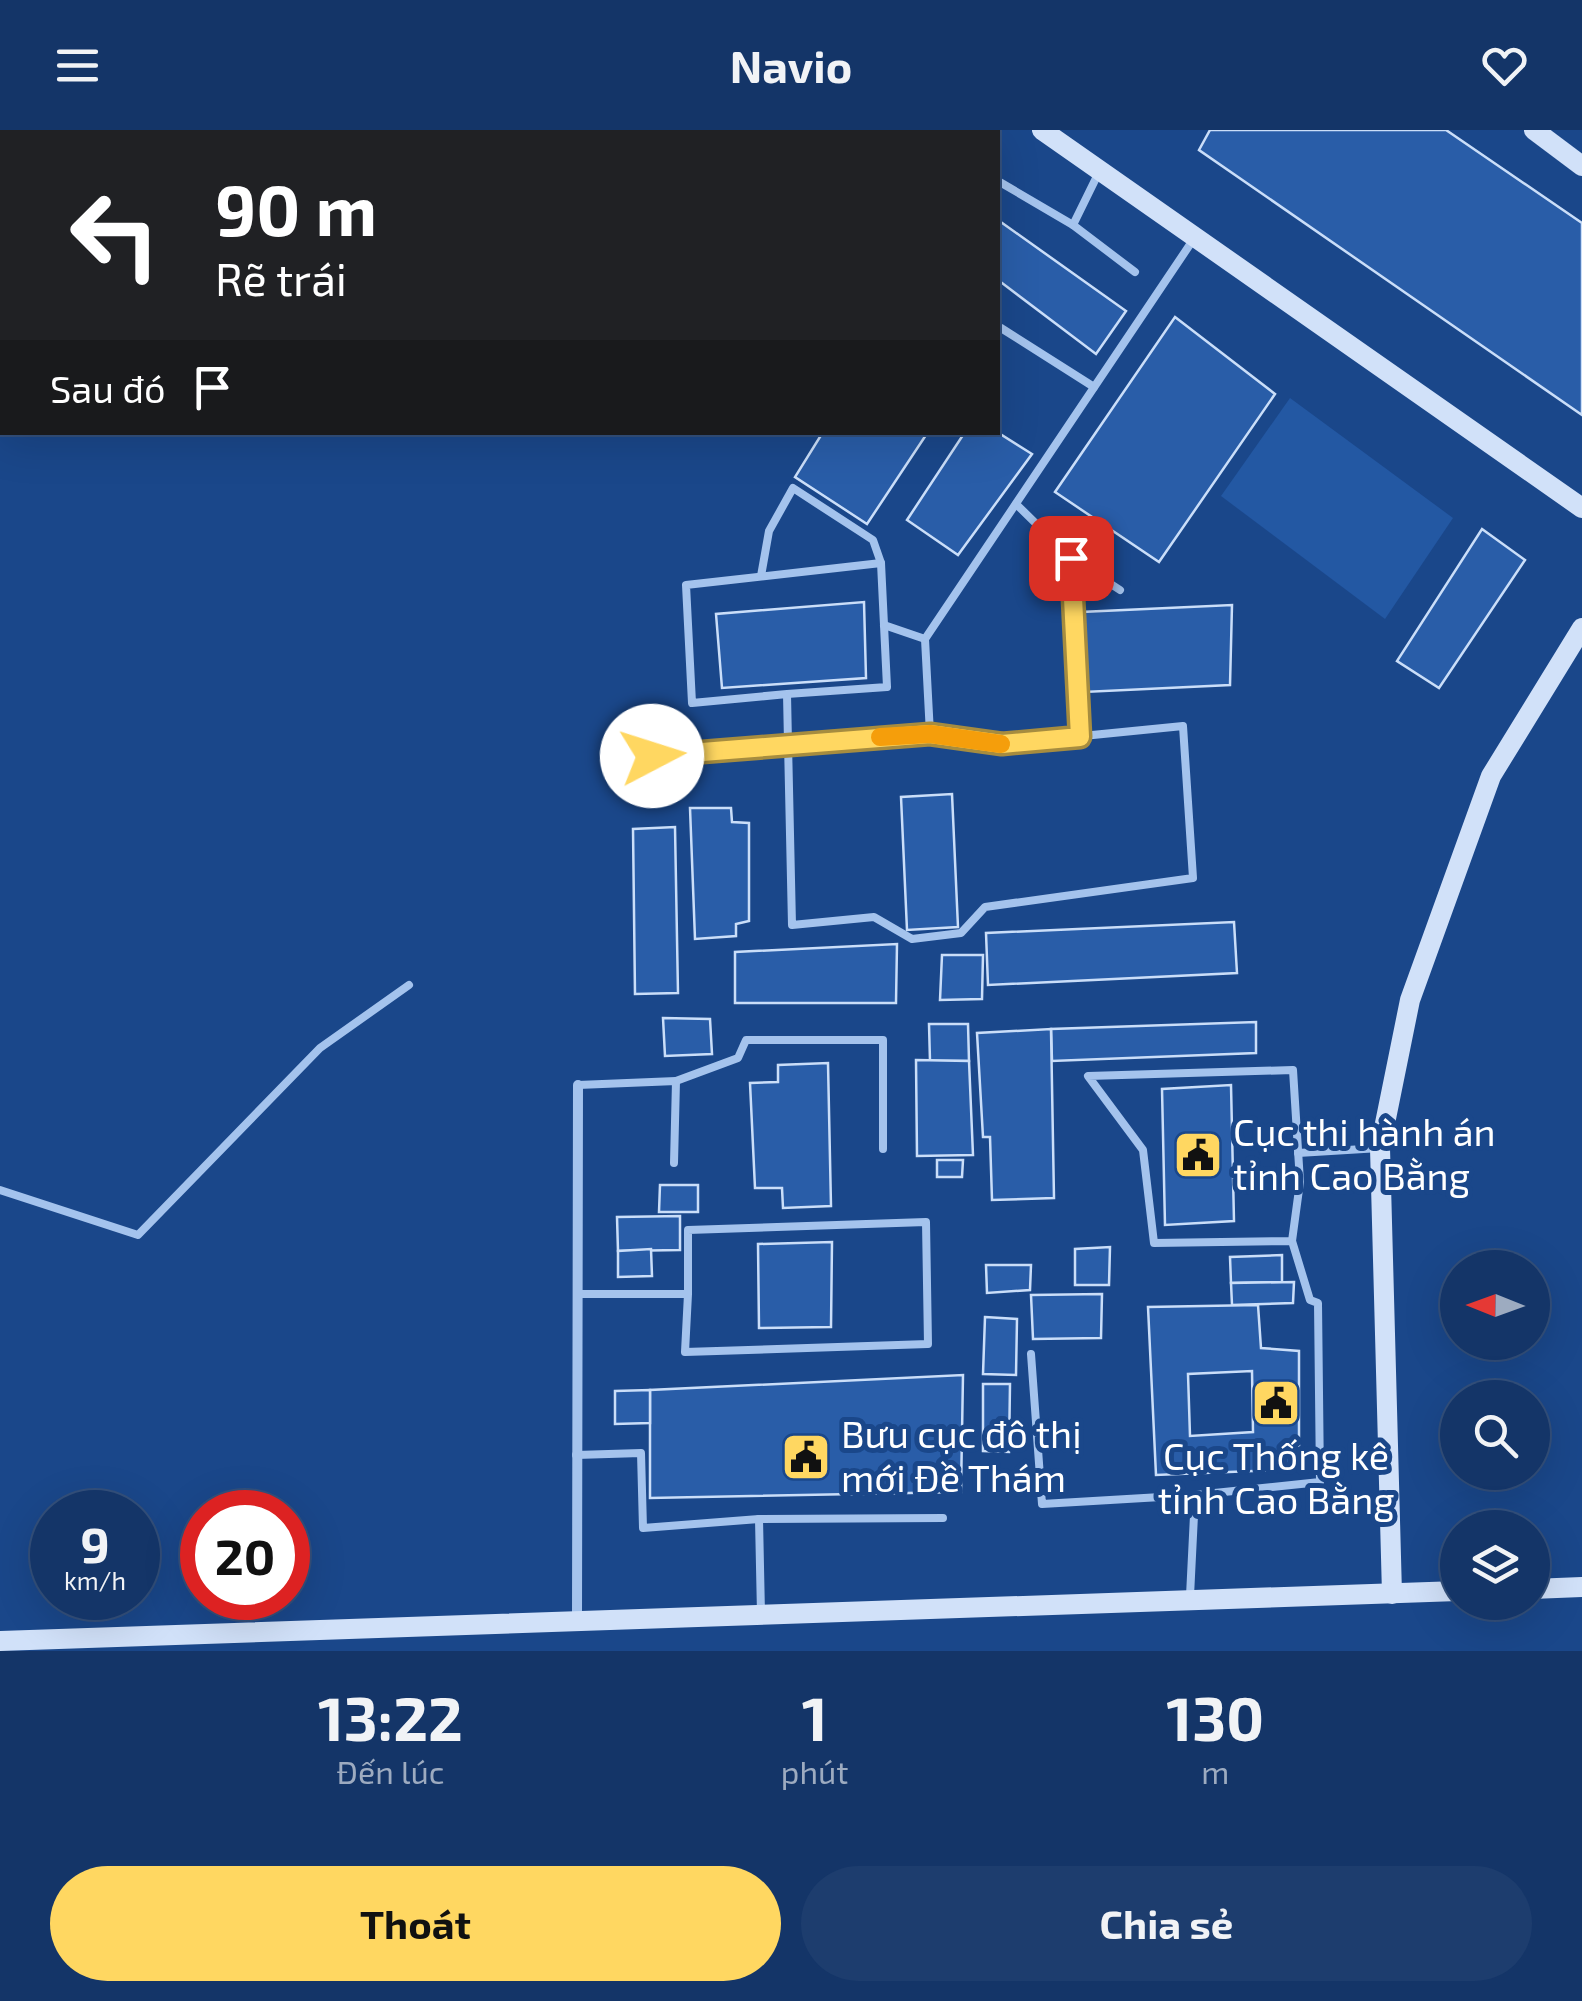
<!DOCTYPE html>
<html lang="vi">
<meta charset="utf-8">
<style>
:root{--surface:#143568;--page:#1d3d6e;--text:#f1f3f6;--muted:#9dabc0;--line:#33507c;--accent:#ffd761}
body{margin:0;font-family:"Exo 2",sans-serif;background:var(--page);color:var(--text);height:100vh;display:flex;flex-direction:column;font-size:38px;white-space:nowrap}
*{box-sizing:border-box;margin:0}
p{font-size:32px;color:var(--muted)}
.icon{flex:none;width:55px;height:55px;fill:none;stroke:currentColor;stroke-width:2;stroke-linecap:round;stroke-linejoin:round}
.map{position:relative;height:1521px;overflow:hidden}
.panel{display:flex;flex-direction:column;background:var(--surface);flex:1}
.panel>*{flex:none}
.guide{position:absolute;left:0px;top:0px;width:1000px;height:305px;box-shadow:0 10px 40px #0002,0 0 0 2px var(--line);background:#202124;color:#fff;overflow:hidden}
.needle{width:65px;rotate:271deg}
.controls{position:absolute;left:1440px;top:1120px;display:grid;gap:20px}
.controls a{display:grid;place-items:center;width:110px;height:110px;border-radius:50%;background:var(--surface);box-shadow:0 10px 40px #0002,0 0 0 2px var(--line);font-size:50px}
.speed{position:absolute;left:30px;top:1360px;display:flex;gap:20px;font-size:50px;font-weight:700;text-align:center}
.speed>*{display:grid;place-content:center;width:130px;height:130px;border-radius:50%;background:var(--surface);box-shadow:0 10px 40px #0002,0 0 0 2px var(--line);line-height:1}
.speed small{font-size:25px;font-weight:400}
.speed .limit{border:15px solid #d22;background:#fff;color:#111}
.pin{position:absolute;display:grid;place-items:center;width:85px;height:85px;color:#fff;margin:-42px;border-radius:20px;box-shadow:0 5px 15px #0006}
.me{position:absolute;width:110px;margin:-55px;rotate:85deg;stroke-linejoin:round;filter:drop-shadow(0 0 8px #0008)}
.turn{display:flex;align-items:center;gap:35px;height:210px;padding:0 50px;font-size:45px}
.turn .icon{width:130px;height:130px;stroke-width:2.5}
.turn b{display:block;font-size:70px;line-height:85px}
.then{display:flex;align-items:center;height:95px;padding:0 50px;background:#0003;gap:20px;font-size:38px}
.eta{display:flex;justify-content:space-evenly;align-items:center;height:170px;text-align:center}
.eta b{font-size:60px;font-weight:700;line-height:70px}
.button{display:flex;gap:20px;margin-top:auto;padding:20px 50px}
.button a{flex:1;height:115px;border-radius:60px;background:var(--accent);color:#111;font-size:40px;font-weight:700;line-height:115px;text-align:center}
.button a+a{background:var(--page);color:var(--text)}
header{display:flex;justify-content:space-between;align-items:center;height:130px;padding:0 50px;background:var(--surface);font-size:45px;font-weight:700}
.map>svg:first-child{display:block}
.green{fill:#2358a3}
.building{fill:#295da8;stroke:#cadef9;stroke-width:2.5;fill-rule:evenodd}
.lines{fill:none;stroke-linecap:round;stroke-linejoin:round}
.lane{stroke:#a4c3ed;stroke-width:8}
.street{stroke:#a4c3ed;stroke-width:10}
.secondary{stroke:#d1e1f9;stroke-width:20}
.route-casing{stroke:#a68c3f;stroke-width:25}
.route{stroke:#ffd761;stroke-width:18}
.slow{stroke:#f59e0b;stroke-width:18}
.labels{text-anchor:middle;stroke-width:10;stroke-linejoin:round;paint-order:stroke}
.poi-label{font-size:38px;fill:#fff;stroke:#1a478a;text-anchor:start}
</style>
<header><svg class="icon" aria-label="menu" viewBox="0 0 24 24"><path d="M4 6h16M4 12h16M4 18h16"/></svg>Navio<svg class="icon" aria-label="heart" viewBox="0 0 24 24"><path d="M12 20l-8-8c-3-5 5-10 8-4 3-6 11-1 8 4z"/></svg></header>
<div class="map">
<svg width="1582" height="1521" viewBox="0 0 1582 1521">
<rect width="100%" height="100%" fill="#1a478a"/>
<polygon class="green" points="1290,268 1453,388 1385,489 1221,366"/>
<g class="building">
<polygon points="1210,0 1446,0 1582,93 1582,285 1199,20"/>
<polygon points="998,90 1126,181 1096,224 998,150"/>
<polygon points="1175,187 1275,264 1159,432 1055,362"/>
<polygon points="823,302 928,302 867,394 795,347"/>
<polygon points="965,302 997,302 1032,324 958,425 907,390"/>
<polygon points="1482,399 1525,430 1439,558 1397,531"/>
<polygon points="864,472 866,548 722,558 716,484"/>
<polygon points="1232,475 1230,555 1084,562 1081,482"/>
<polygon points="952,664 958,797 907,800 901,667"/>
<polygon points="690,678 731,678 732,692 749,693 749,791 736,794 736,806 695,809"/>
<polygon points="675,697 678,863 635,864 633,699"/>
<polygon points="1234,792 1237,843 988,855 986,803"/>
<polygon points="897,814 896,873 735,873 735,822"/>
<polygon points="942,825 983,825 982,869 940,870"/>
<polygon points="663,888 710,889 712,924 665,926"/>
<polygon points="1256,892 1256,923 1052,931 1051,899"/>
<polygon points="929,894 968,894 969,931 930,931"/>
<polygon points="1051,899 1054,1068 992,1070 990,1007 983,1007 977,903"/>
<polygon points="916,930 969,931 973,1025 917,1026"/>
<polygon points="828,933 831,1076 783,1078 782,1058 755,1058 750,953 778,952 778,935"/>
<polygon points="1231,955 1234,1091 1165,1095 1162,959"/>
<polygon points="937,1030 963,1030 962,1047 937,1047"/>
<polygon points="660,1055 698,1055 698,1082 659,1082"/>
<polygon points="680,1086 680,1120 618,1121 617,1087"/>
<polygon points="832,1112 831,1197 759,1198 758,1114"/>
<polygon points="1110,1117 1109,1155 1075,1155 1075,1119"/>
<polygon points="651,1119 652,1146 618,1147 618,1121"/>
<polygon points="1282,1125 1282,1152 1231,1153 1230,1127"/>
<polygon points="986,1135 1031,1135 1030,1160 987,1163"/>
<polygon points="1294,1152 1293,1173 1232,1175 1231,1153"/>
<polygon points="1102,1164 1101,1208 1033,1209 1031,1165"/>
<path d="M1258 1175 1261 1218 1299 1221V1339L1156 1345 1148 1177ZM1252 1241 1253 1302 1190 1306 1188 1244Z"/>
<polygon points="985,1187 1017,1189 1016,1245 983,1244"/>
<polygon points="963,1245 961,1362 650,1368 650,1260"/>
<polygon points="983,1254 1010,1254 1009,1322 983,1321"/>
<polygon points="650,1260 650,1293 615,1294 615,1261"/>
</g>
<g class="lines">
<g class="lane">
<polyline points="1098,44 1073,95 1135,142"/>
<polyline points="998,51 1073,95"/>
<polyline points="998,202 1001,198 1094,257"/>
<polyline points="1016,374 1071,428 1079,607"/>
<polyline points="1071,428 1120,460"/>
<polyline points="761,446 769,401 793,358 873,410 881,433"/>
<polyline points="884,495 925,509"/>
<polyline points="930,604 788,613 792,795 874,787 912,809 961,803 985,777 1193,748 1183,596 1002,614 930,604 925,509 1195,107"/>
<polyline points="652,665 652,626 788,613 787,564 692,573 686,455 881,433 887,557 787,564"/>
<polyline points="676,951 738,928 746,910 883,910 883,1019"/>
<polyline points="578,955 676,951 674,1033"/>
<polyline points="1298,1023 1380,1018"/>
<polyline points="0,1060 138,1105 320,918 409,855"/>
<polyline points="577,1164 688,1164 685,1222 928,1214 926,1092 688,1100 688,1164"/>
<polyline points="1031,1224 1042,1374 1195,1365 1190,1466"/>
<polyline points="576,1325 641,1323 643,1398 759,1389 943,1388"/>
<polyline points="1195,1365 1320,1352 1318,1173 1310,1170 1292,1111 1154,1113 1143,1020 1088,946 1293,940 1300,1052 1292,1111"/>
<polyline points="759,1389 761,1484"/>
</g>
<polyline class="street" points="577,1491 578,955"/>
<g class="secondary">
<polyline points="1042,0 1582,378"/>
<polyline points="1534,0 1582,36"/>
<polyline points="1532,1459 1582,1457"/>
<polyline points="1392,1464 1380,1018 1410,870 1491,646 1582,498"/>
<polyline points="0,1511 1458,1461"/>
</g>
</g>
<g class="lines">
<g class="route-casing">
<polyline id="route" points="652,626 930,604 1002,614 1080,607 1071,428"/>
</g>
<use href="#route" class="route"/>
<polyline class="slow" points="880,607 930,604 1001,614"/>
</g>
<defs>
<g id="civic-square" transform="scale(2.5)"><rect x="-9" y="-9" width="18" height="18" rx="4" fill="#ffd761" stroke="#1a478a"/><path d="M-.6-6.5H3V-4.5H.6V-3L4-1V1h2V6H-6V1h2V-1L-.6-3ZM-1.2 2.5V6h2.4V2.5Z" fill="#111"/></g>
</defs>
<g fill-rule="evenodd">
<use href="#civic-square" x="1198" y="1025"/>
<use href="#civic-square" x="1276" y="1273"/>
<use href="#civic-square" x="806" y="1327"/>
</g>
<g class="labels">
<g class="poi-label">
<text x="1233" y="1016">Cục thi hành án<tspan x="1233" dy="44">tỉnh Cao Bằng</tspan></text>
<text x="841" y="1318">Bưu cục đô thị<tspan x="841" dy="44">mới Đề Thám</tspan></text>
<text x="1276" y="1340" text-anchor="middle">Cục Thống kê<tspan x="1276" dy="44">tỉnh Cao Bằng</tspan></text>
</g>
</g>
</svg>
<div class="controls">
<a><svg class="needle" viewBox="-14 -14 28 28"><path d="M0-13l5 13h-10z" fill="#e53935"/><path d="M0 13l5-13h-10z" fill="#9dabc0"/></svg></a>
<a><svg class="icon" aria-label="search" viewBox="0 0 24 24"><circle cx="10" cy="10" r="6"/><path d="M15 15l6 6"/></svg></a>
<a><svg class="icon" aria-label="layers" viewBox="0 0 24 24"><path d="M12 4l9 5-9 5-9-5zM3 14l9 5 9-5"/></svg></a>
</div>
<div class="speed"><div>9<small>km/h</small></div><div class="limit">20</div></div>
<div class="pin" style="left:1071px;top:428px;background:#d93025"><svg class="icon" aria-label="arrive" viewBox="0 0 24 24"><path d="M6 21V4h12l-3 4 3 4H6"/></svg></div>
<svg class="me" style="left:652px;top:626px" viewBox="-20 -20 40 40"><circle r="19" fill="#fff"/><path d="M0-13L10 11 0 6-10 11z" fill="#ffd761"/></svg>
<div class="guide">
<div class="turn"><svg class="icon" aria-label="left" viewBox="0 0 24 24"><path d="M17 20v-9H6M10 6l-5 5 5 5"/></svg><div><b>90 m</b>Rẽ trái</div></div>
<div class="then">Sau đó<svg class="icon" aria-label="arrive" viewBox="0 0 24 24"><path d="M6 21V4h12l-3 4 3 4H6"/></svg></div>
</div>
</div>
<section class="panel">
<div class="eta">
<div><b>13:22</b><p>Đến lúc</p></div>
<div><b>1</b><p>phút</p></div>
<div><b>130</b><p>m</p></div>
</div>
<div class="button"><a>Thoát</a><a>Chia sẻ</a></div>
</section>
